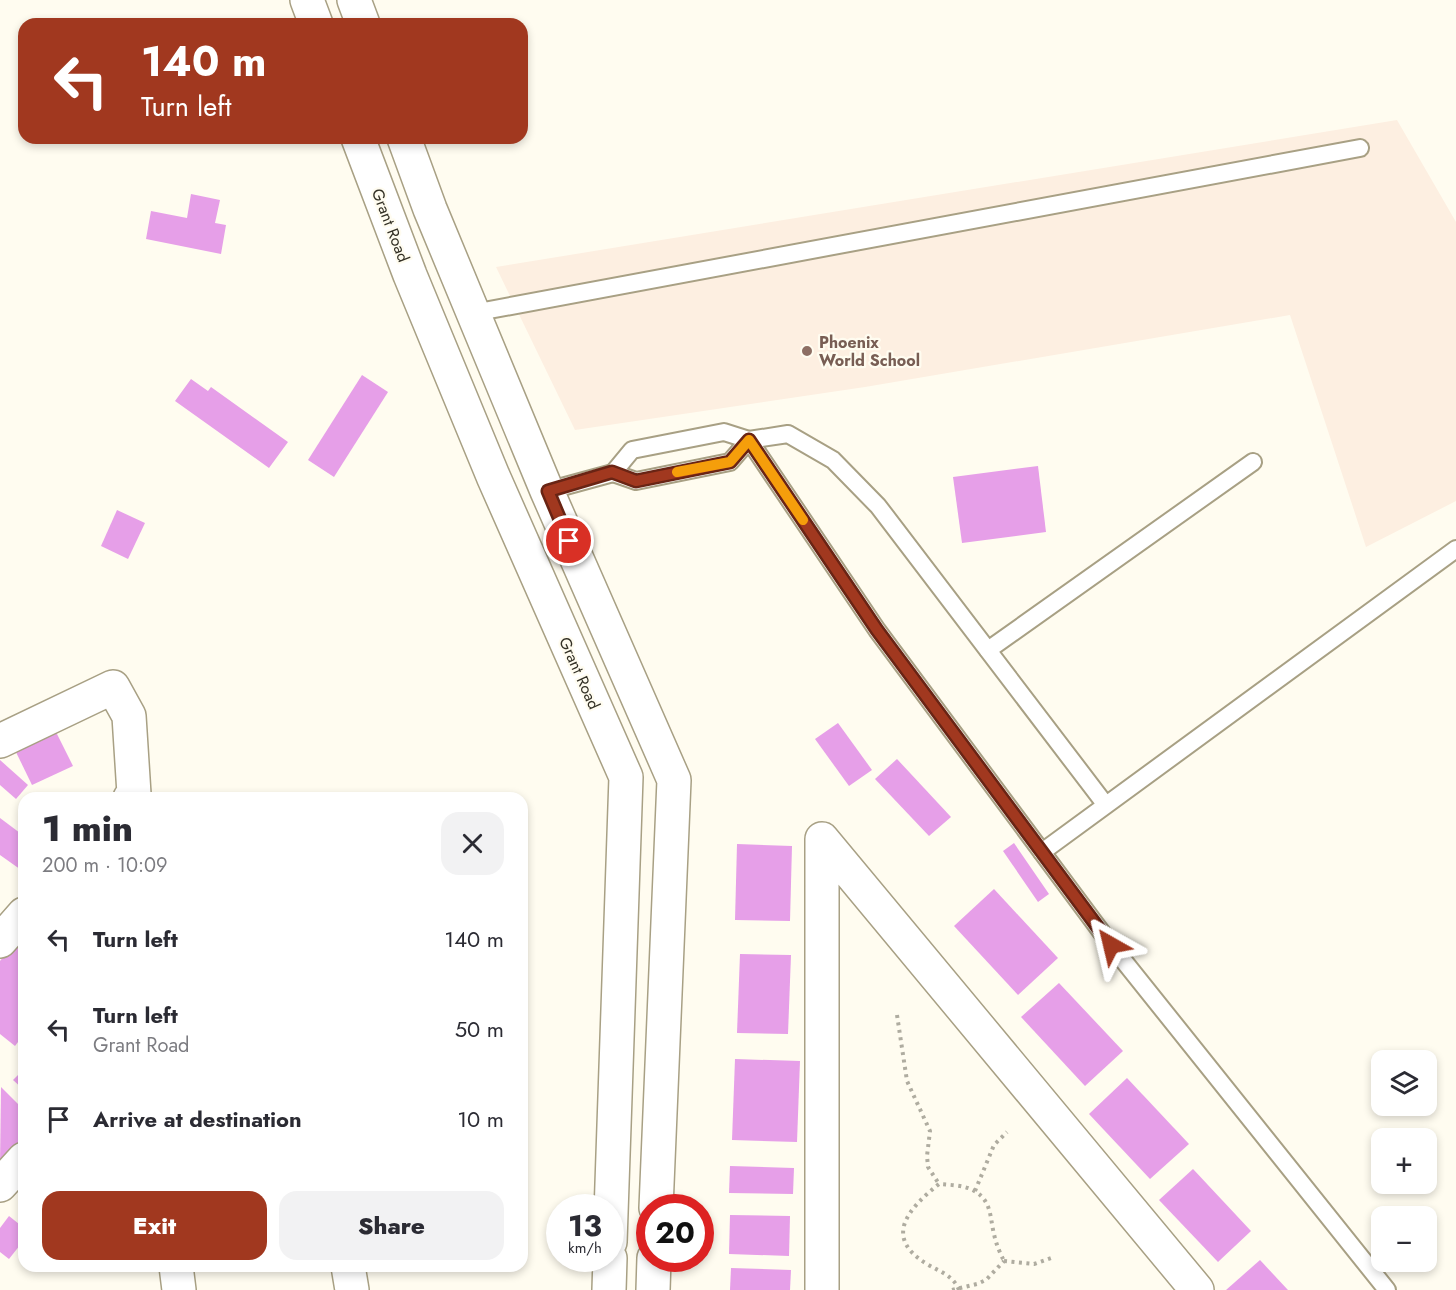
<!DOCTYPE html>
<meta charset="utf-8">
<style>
:root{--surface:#fff;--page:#f2f2f3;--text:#2b2b33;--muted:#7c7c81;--accent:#a1381f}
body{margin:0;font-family:Jost,sans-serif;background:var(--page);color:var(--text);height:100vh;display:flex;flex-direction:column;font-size:22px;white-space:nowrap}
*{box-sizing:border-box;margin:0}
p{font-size:20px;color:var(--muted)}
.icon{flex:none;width:33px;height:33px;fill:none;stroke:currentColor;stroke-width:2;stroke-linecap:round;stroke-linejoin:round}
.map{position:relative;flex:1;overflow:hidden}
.panel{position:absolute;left:18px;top:792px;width:510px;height:480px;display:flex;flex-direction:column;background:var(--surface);border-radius:18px;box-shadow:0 3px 9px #0003}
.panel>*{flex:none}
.hud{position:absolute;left:18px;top:18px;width:510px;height:126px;border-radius:18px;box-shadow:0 3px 9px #0003;background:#a1381f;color:#fff;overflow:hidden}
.tools{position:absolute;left:1371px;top:1050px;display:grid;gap:12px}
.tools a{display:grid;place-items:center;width:66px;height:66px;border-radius:12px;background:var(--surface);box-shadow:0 3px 9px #0003;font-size:30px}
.speed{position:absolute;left:546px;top:1194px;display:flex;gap:12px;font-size:30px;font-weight:700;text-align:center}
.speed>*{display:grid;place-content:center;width:78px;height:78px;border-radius:50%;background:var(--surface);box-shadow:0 3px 9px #0003;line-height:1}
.speed small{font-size:15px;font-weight:400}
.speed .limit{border:9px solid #d22;background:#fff;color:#111}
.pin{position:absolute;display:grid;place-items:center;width:51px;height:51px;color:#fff;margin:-26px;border:3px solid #fff;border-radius:50%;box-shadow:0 2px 6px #0007}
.me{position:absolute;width:66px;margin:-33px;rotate:323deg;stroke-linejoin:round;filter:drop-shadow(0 0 4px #0008)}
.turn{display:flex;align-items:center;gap:21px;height:126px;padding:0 24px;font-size:27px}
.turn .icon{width:78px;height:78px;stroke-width:2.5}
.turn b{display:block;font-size:42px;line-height:51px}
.round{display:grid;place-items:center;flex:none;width:63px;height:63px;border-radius:18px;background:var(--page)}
.headline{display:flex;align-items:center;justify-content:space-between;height:102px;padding:0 24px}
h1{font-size:36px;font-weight:800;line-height:45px}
.cta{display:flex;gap:12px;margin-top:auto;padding:12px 24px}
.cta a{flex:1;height:69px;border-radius:18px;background:var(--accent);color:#fff;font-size:24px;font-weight:800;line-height:69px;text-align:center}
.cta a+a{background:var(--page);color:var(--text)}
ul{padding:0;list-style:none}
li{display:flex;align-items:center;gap:18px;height:90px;padding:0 24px}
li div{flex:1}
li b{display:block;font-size:22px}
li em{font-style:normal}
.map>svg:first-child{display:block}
.education{fill:#fdefe1}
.building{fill:#e69fe8}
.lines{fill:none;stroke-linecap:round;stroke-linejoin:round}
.service-casing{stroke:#a8a084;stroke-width:20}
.minor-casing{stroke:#a8a084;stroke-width:36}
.secondary-casing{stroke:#a8a084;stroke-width:36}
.path{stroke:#afaca0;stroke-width:4;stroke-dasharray:3 4.5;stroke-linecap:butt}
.service{stroke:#fff;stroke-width:16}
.minor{stroke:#fff;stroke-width:33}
.secondary{stroke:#fff;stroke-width:33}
.route-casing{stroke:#692414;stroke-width:15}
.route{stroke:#a1381f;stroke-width:10}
.slow{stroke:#f59e0b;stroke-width:10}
.education-dot{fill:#8d6e63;stroke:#fffcf0;stroke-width:2}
.labels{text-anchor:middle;stroke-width:4.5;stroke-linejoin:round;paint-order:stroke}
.street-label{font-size:16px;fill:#333025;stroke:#fffcf0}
.education-label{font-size:16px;font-weight:bold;fill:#785e54;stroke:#fffcf0;text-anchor:start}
</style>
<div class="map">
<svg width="1456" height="1290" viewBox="0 0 1456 1290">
<rect width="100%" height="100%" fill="#fffcf0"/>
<polygon class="education" points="1397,120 1456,222 1456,501 1366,547 1290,315 865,387 575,430 496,267"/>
<g class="building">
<polygon points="191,194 220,200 215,223 226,225 221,254 146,239 151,211 187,218"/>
<polygon points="362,375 388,392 334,477 308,460"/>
<polygon points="191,379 208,391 211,387 288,442 269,468 175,401"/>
<polygon points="1038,466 1046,532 962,543 953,477"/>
<polygon points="117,510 145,523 128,559 101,546"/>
<polygon points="838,723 872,770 849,786 815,739"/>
<polygon points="54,728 73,766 32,785 14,748"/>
<polygon points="897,759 951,817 929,836 875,779"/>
<polygon points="0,760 28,785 16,799 0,785"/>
<polygon points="0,818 24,836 24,872 0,855"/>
<polygon points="1014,843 1049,894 1038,902 1003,851"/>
<polygon points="737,844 792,846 790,921 735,920"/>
<polygon points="994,889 1058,958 1018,995 954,926"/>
<polygon points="24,930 24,1034 15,1046 0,1034 0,961"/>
<polygon points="740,954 791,955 788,1034 737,1033"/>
<polygon points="1059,983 1123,1051 1085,1086 1021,1017"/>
<polygon points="735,1059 800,1061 797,1142 732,1140"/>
<polygon points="24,1069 24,1090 13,1080"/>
<polygon points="1127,1078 1189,1144 1150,1179 1089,1114"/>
<polygon points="1,1087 24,1110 24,1141 0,1165"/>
<polygon points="730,1166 794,1168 793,1194 729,1193"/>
<polygon points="1193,1169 1251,1231 1218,1262 1159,1200"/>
<polygon points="730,1215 790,1216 789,1256 729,1254"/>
<polygon points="9,1216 24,1228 24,1240 9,1259 0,1252 0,1228"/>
<polygon points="1260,1260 1288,1290 1226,1290"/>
<polygon points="731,1268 791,1270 790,1290 730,1290"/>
</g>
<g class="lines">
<g class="service-casing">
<g id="service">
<polyline points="473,313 1360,148"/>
<polygon points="724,432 749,440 730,462 636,481 613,473 632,450"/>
<polyline points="547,491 613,473"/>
<polyline points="988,650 1253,462"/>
<polyline points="1105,804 878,506 833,460 788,434 749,440 877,630 1111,945 1387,1290"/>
<polyline points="1042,852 1456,549"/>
</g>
</g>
<g class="minor-casing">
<g id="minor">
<polyline points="0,741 113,687 129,716 134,794 130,798"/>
<polyline points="0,941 24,914"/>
<polyline points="0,1185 24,1159"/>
<polyline points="176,1266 179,1290"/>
<polyline points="348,1266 352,1290"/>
<polyline points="822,1290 822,839 1197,1290"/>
</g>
</g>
<g class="secondary-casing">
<g id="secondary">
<polyline points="307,0 316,24"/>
<polyline points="354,0 363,24"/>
<polyline points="358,138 410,275 493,476 626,777 610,1242"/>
<polyline points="404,138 430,209 547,491 674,780 656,1208"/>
<polyline points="609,1290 610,1258"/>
<polyline points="653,1290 654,1258"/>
</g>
</g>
<g class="path">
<polyline points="897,1015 907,1081 930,1131 927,1156 928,1167 939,1184"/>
<polyline points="975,1191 994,1145 1007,1132"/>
<polyline points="1004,1261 1034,1264 1051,1258"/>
<polyline points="952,1290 977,1284 986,1280 1004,1261"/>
<path d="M959 1290C953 1275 940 1272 927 1264 882 1237 909 1208 939 1184 951 1185 966 1185 976 1192 992 1202 990 1219 994 1234 996 1244 1000 1253 1004 1261"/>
</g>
<use href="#service" class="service"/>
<use href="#minor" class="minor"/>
<use href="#secondary" class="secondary"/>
</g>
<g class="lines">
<g class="route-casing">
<polyline id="route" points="569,541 548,491 612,472 636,481 730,462 749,440 877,630 1111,945"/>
</g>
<use href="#route" class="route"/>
<polyline class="slow" points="677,472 730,462 749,440 803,520"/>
</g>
<circle class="education-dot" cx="807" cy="351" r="6"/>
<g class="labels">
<g class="street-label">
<text transform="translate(391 225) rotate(69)" y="6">Grant Road</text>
<text transform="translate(580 673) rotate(66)" y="6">Grant Road</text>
</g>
<g class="education-label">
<text x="819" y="348">Phoenix<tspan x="819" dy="18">World School</tspan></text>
</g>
</g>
</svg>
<div class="tools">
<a><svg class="icon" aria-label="layers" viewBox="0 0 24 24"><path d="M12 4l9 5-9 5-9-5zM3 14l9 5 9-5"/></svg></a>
<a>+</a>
<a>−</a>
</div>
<div class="speed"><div>13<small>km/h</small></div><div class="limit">20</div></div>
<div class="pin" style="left:569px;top:541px;background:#d93025"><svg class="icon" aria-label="arrive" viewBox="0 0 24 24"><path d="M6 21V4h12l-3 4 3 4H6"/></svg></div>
<svg class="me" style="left:1111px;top:945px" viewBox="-20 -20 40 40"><path d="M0-17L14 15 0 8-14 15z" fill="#a1381f" stroke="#fff" stroke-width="4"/></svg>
<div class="hud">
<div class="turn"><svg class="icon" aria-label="left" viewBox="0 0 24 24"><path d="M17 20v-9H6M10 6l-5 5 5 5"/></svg><div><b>140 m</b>Turn left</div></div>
</div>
<section class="panel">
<div class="headline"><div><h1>1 min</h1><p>200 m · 10:09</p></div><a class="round"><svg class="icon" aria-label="close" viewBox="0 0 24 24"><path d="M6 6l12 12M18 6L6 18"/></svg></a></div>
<ul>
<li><svg class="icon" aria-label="left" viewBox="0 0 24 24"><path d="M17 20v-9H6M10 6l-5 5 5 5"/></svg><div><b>Turn left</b></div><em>140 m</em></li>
<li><svg class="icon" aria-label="left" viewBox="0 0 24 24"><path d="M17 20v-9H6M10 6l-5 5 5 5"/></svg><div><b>Turn left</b><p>Grant Road</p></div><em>50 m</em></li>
<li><svg class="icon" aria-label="arrive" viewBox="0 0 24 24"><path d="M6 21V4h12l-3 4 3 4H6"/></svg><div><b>Arrive at destination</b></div><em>10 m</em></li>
</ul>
<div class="cta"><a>Exit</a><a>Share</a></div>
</section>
</div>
